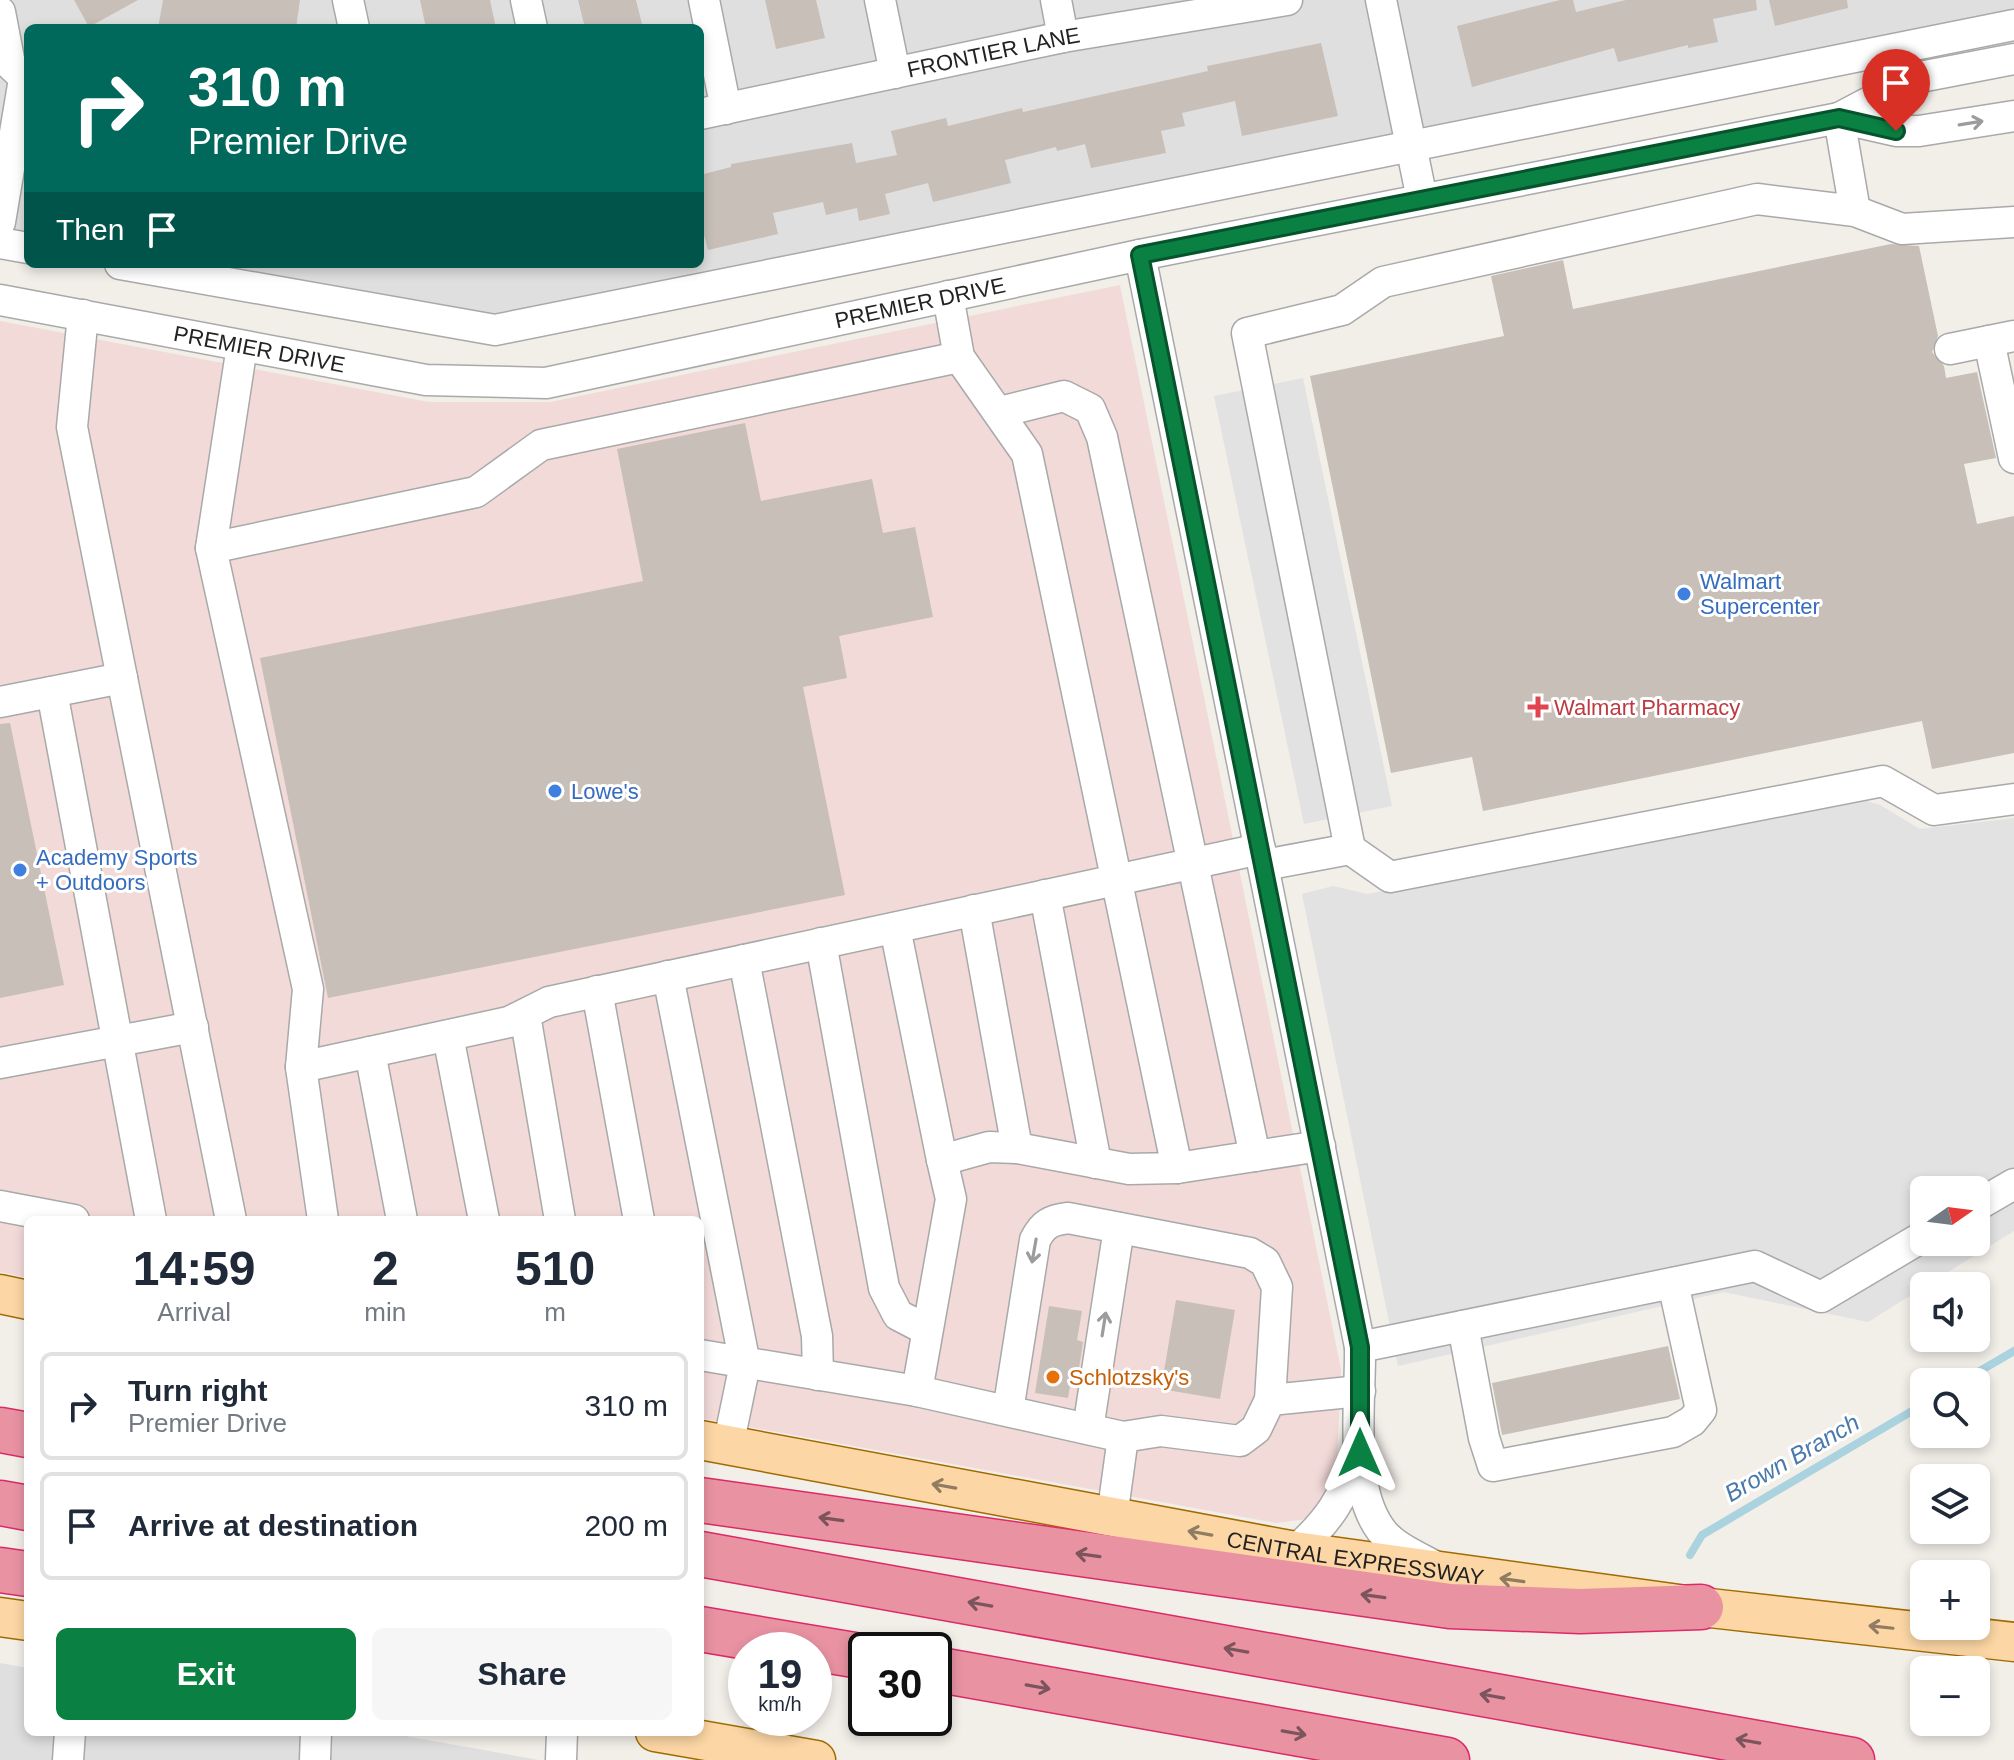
<!DOCTYPE html>
<meta charset="utf-8">
<style>
:root{--surface:#fff;--page:#f6f6f7;--text:#1f2937;--muted:#747a83;--line:#e0e1e3;--accent:#0b8043}
body{margin:0;font-family:Helvetica,sans-serif;background:var(--page);color:var(--text);height:100vh;display:flex;flex-direction:column;font-size:30px;white-space:nowrap}
*{box-sizing:border-box;margin:0}
p{font-size:26px;color:var(--muted)}
.icon{flex:none;width:44px;height:44px;fill:none;stroke:currentColor;stroke-width:2;stroke-linecap:round;stroke-linejoin:round}
.map{position:relative;flex:1;overflow:hidden}
.details{position:absolute;left:24px;top:1216px;width:680px;height:520px;display:flex;flex-direction:column;background:var(--surface);border-radius:12px;box-shadow:0 4px 12px #0003}
.details>*{flex:none}
.hud{position:absolute;left:24px;top:24px;width:680px;height:244px;border-radius:12px;box-shadow:0 4px 12px #0003;background:#00695c;color:#fff;overflow:hidden}
.needle{width:52px;rotate:76deg}
.controls{position:absolute;left:1910px;top:1176px;display:grid;gap:16px}
.controls a{display:grid;place-items:center;width:80px;height:80px;border-radius:12px;background:var(--surface);box-shadow:0 4px 12px #0003;font-size:40px}
.speed{position:absolute;left:728px;top:1632px;display:flex;gap:16px;font-size:40px;font-weight:700;text-align:center}
.speed>*{display:grid;place-content:center;width:104px;height:104px;border-radius:50%;background:var(--surface);box-shadow:0 4px 12px #0003;line-height:1}
.speed small{font-size:20px;font-weight:400}
.speed .limit{border:4px solid #111;border-radius:12px;background:#fff;color:#111}
.pin{position:absolute;display:grid;place-items:center;width:68px;height:68px;color:#fff;margin:-82px -34px;border-radius:50% 50% 50% 0;rotate:-45deg;box-shadow:0 0 8px #0007}
.pin .icon{rotate:45deg}
.me{position:absolute;width:88px;margin:-44px;rotate:0deg;stroke-linejoin:round;filter:drop-shadow(0 0 6px #0008)}
.turn{display:flex;align-items:center;gap:28px;height:168px;padding:0 32px;font-size:36px}
.turn .icon{width:104px;height:104px;stroke-width:2.5}
.turn b{display:block;font-size:56px;line-height:68px}
.then{display:flex;align-items:center;height:76px;padding:0 32px;background:#0003;gap:16px;font-size:30px}
.eta{display:flex;justify-content:space-evenly;align-items:center;height:136px;text-align:center}
.eta b{font-size:48px;font-weight:800;line-height:56px}
.action{display:flex;gap:16px;margin-top:auto;padding:16px 32px}
.action a{flex:1;height:92px;border-radius:12px;background:var(--accent);color:#fff;font-size:32px;font-weight:800;line-height:92px;text-align:center}
.action a+a{background:var(--page);color:var(--text)}
ul{padding:0;list-style:none}
li{display:flex;align-items:center;gap:24px;height:108px;margin:0 16px 12px;padding:0 16px;border:4px solid var(--line);border-radius:12px}
li div{flex:1}
li b{display:block;font-size:30px}
li em{font-style:normal}
.map>svg:first-child{display:block}
.residential{fill:#e0dfdf}
.commercial{fill:#f2dad9}
.parking{fill:#e2e2e2;fill-rule:evenodd}
.lines{fill:none;stroke-linecap:round;stroke-linejoin:round}
.stream{stroke:#aad3df;stroke-width:8}
.building{fill:#c7bfb8}
.minor-casing{stroke:#a9a9a9;stroke-width:33}
.major-casing{stroke:#a06b00;stroke-width:41}
.highway-casing{stroke:#dc2a67;stroke-width:47}
.minor{stroke:#fff;stroke-width:30}
.major{stroke:#fcd6a4;stroke-width:38}
.highway{stroke:#e892a2;stroke-width:44}
.oneway{stroke:#9c9c9c}
.oneway2{stroke:#8f7c63}
.oneway3{stroke:#7b545c}
.route-casing{stroke:#07532c;stroke-width:20}
.route{stroke:#0b8043;stroke-width:14}
.shop-dot{fill:#3f7fe0;stroke:#fff;stroke-width:3}
.health-dot{fill:#e0444e;stroke:#fff;stroke-width:3}
.food-dot{fill:#e8710a;stroke:#fff;stroke-width:3}
.labels{text-anchor:middle;stroke-width:6;stroke-linejoin:round;paint-order:stroke}
.street-label{font-size:22px;fill:#222;stroke:#fff}
.shop-label{font-size:22px;fill:#366cbe;stroke:#fff;text-anchor:start}
.health-label{font-size:22px;fill:#be3a42;stroke:#fff;text-anchor:start}
.food-label{font-size:22px;fill:#c56008;stroke:#fff;text-anchor:start}
.water-label{font-size:24px;font-style:italic;fill:#4a7aab;stroke:#fff}
</style>
<div class="map">
<svg width="2014" height="1760" viewBox="0 0 2014 1760">
<rect width="100%" height="100%" fill="#f2efe9"/>
<g class="residential">
<polygon points="0,0 2014,0 2014,33 503,336 92,264 700,264 700,28 28,28 28,253 0,248"/>
<polygon points="0,1663 28,1668 28,1732 383,1732 539,1760 0,1760"/>
</g>
<polygon class="commercial" points="1120,285 1341,1369 1336,1486 1316,1518 1276,1523 700,1418 700,1220 28,1220 28,1278 0,1272 0,321 429,402 550,402"/>
<g class="parking">
<polygon points="1303,378 1392,806 1304,824 1214,396"/>
<path d="M1867 801 1880 805 1920 829 2014 818V1231L1868 1322 1724 1292 1398 1366 1302 894 1333 886 1367 894ZM1924 1190H1976V1242H1924Z"/>
</g>
<g class="lines">
<g class="stream">
<polyline points="1961,1382 2014,1351"/>
<polyline points="1690,1555 1702,1535 1924,1404"/>
</g>
</g>
<g class="building">
<polygon points="74,0 138,0 89,27"/>
<polygon points="163,0 300,0 296,28 158,28"/>
<polygon points="420,0 490,0 496,28 426,28"/>
<polygon points="578,0 636,0 643,28 585,28"/>
<polygon points="765,0 816,0 825,38 776,49"/>
<polygon points="1560,0 1573,0 1576,12 1626,0 1756,0 1757,10 1713,19 1718,42 1688,48 1688,45 1618,62 1614,48 1472,87 1457,26"/>
<polygon points="1769,0 1847,0 1848,8 1775,26"/>
<polygon points="1321,43 1338,116 1242,136 1235,101 1182,113 1185,126 1161,131 1166,153 1091,168 1085,144 1057,151 1056,147 1005,160 1011,183 933,202 928,183 885,194 890,214 859,221 857,208 826,215 823,202 773,213 778,234 708,250 700,220 700,175 731,167 731,164 852,143 856,163 897,155 891,131 946,118 948,126 1022,108 1023,112 1208,71 1207,66"/>
<polygon points="1891,244 1919,246 1938,336 1932,352 1944,366 1946,378 1977,372 1996,458 1964,464 1977,524 2014,516 2014,753 1932,769 1922,721 1483,811 1472,757 1391,773 1310,376 1504,336 1491,276 1563,260 1573,309"/>
<polygon points="745,423 761,501 872,479 883,533 915,527 933,617 839,636 847,678 803,687 845,895 328,998 260,658 643,581 617,449"/>
<polygon points="10,723 64,985 0,998 0,724"/>
<polygon points="1176,1300 1235,1310 1220,1399 1161,1389"/>
<polygon points="1049,1306 1082,1311 1077,1340 1083,1342 1078,1375 1072,1374 1068,1398 1035,1393"/>
<polygon points="1668,1346 1680,1399 1502,1435 1492,1383"/>
</g>
<g class="lines">
<g class="minor-casing">
<g id="minor">
<polyline points="348,0 354,28"/>
<polyline points="526,0 532,28"/>
<polyline points="704,0 726,109"/>
<polyline points="880,0 895,73"/>
<polyline points="1056,0 1063,37"/>
<polyline points="1381,0 1422,199"/>
<polyline points="0,12 10,64 28,81"/>
<path id="s1" d="M700 114 1063 37 1287 0"/>
<polyline points="1839,118 1896,131 1919,131 2014,116"/>
<polyline points="1839,118 1855,211"/>
<polyline points="0,222 24,79"/>
<polyline points="0,243 28,248"/>
<path d="M1140 255 1360 1347C1361 1400 1348 1486 1381 1530 1393 1547 1420 1558 1438 1568"/>
<polyline points="120,264 495,330 2014,25"/>
<polyline points="948,296 959,357 1027,454 1177,1168 1129,1169 1017,1148 989,1147 942,1160 951,1199 917,1391 1123,1437 1112,1517"/>
<path id="s2" d="M0 300 426 380 546 383 1140 255 1839 118 1915 78 2014 59"/>
<polyline points="1989,341 2014,458"/>
<polyline points="242,346 211,548 308,989 301,1067 323,1220"/>
<polyline points="1950,349 2014,336"/>
<polyline points="1000,412 1064,396 1090,409 1102,437 1255,1156"/>
<polyline points="211,548 476,492 541,445 959,357"/>
<polyline points="122,678 231,1220"/>
<polyline points="52,692 151,1220"/>
<polyline points="0,702 122,678 72,427 83,315"/>
<polyline points="1350,849 1247,333 1342,310 1383,282 1757,199 1855,211 1902,229 2014,222"/>
<polyline points="1264,865 1350,849 1390,877 1883,781 1934,810 2014,799"/>
<polyline points="1045,895 1096,1163"/>
<polyline points="974,910 1017,1148"/>
<polyline points="895,928 942,1160"/>
<polyline points="821,943 884,1288 898,1315 927,1330"/>
<polyline points="744,960 817,1336 818,1375"/>
<polyline points="668,976 745,1364 728,1446"/>
<polyline points="597,991 639,1220"/>
<polyline points="525,1015 560,1220"/>
<polyline points="448,1036 484,1220"/>
<polyline points="370,1052 402,1220"/>
<polyline points="0,1063 193,1027"/>
<polyline points="301,1067 509,1022 549,1002 1260,849"/>
<polyline points="1177,1168 1320,1146"/>
<polyline points="0,1206 74,1220"/>
<polyline points="1976,1206 2014,1184"/>
<polyline points="1463,1326 1484,1438 1493,1466 1673,1432 1692,1421 1701,1410 1673,1283"/>
<polyline points="1360,1347 1755,1266 1821,1297 1924,1236"/>
<polyline points="700,1355 917,1391"/>
<path d="M1008 1411 1035 1240C1043 1224 1051 1220 1068 1218L1250 1253 1265 1262 1277 1287 1270 1400"/>
<polyline points="1088,1429 1119,1228"/>
<polyline points="1123,1437 1161,1431 1240,1441 1256,1429 1270,1400 1360,1391"/>
<path d="M1295 1551C1330 1520 1343 1498 1359 1454"/>
<polyline points="68,1760 70,1732"/>
<polyline points="315,1760 316,1732"/>
<polyline points="561,1760 562,1732"/>
</g>
</g>
<g class="major-casing">
<g id="major">
<polyline points="0,1294 28,1300"/>
<path id="s3" d="M700 1440 1295 1551 1701 1607 2014 1642"/>
<polyline points="0,1617 28,1621"/>
<polyline points="655,1732 816,1760"/>
</g>
</g>
<g class="highway-casing">
<g id="highway">
<polyline points="0,1430 28,1435"/>
<polyline points="700,1500 1450,1606 1580,1611 1701,1607"/>
<polyline points="0,1503 28,1508"/>
<polyline points="700,1554 1852,1760"/>
<polyline points="0,1570 28,1574"/>
<polyline points="700,1629 866,1657"/>
<polyline points="934,1669 1447,1760"/>
</g>
</g>
<use href="#minor" class="minor"/>
<use href="#major" class="major"/>
<use href="#highway" class="highway"/>
</g>
<defs><path id="oneway-shaft" d="M-6 0H5M1.5-3L5.5 0L1.5 3" fill="none" stroke-width="1.6" stroke-linecap="round" stroke-linejoin="round" transform="scale(2)"/></defs>
<g class="oneway">
<use href="#oneway-shaft" transform="translate(1971 123) rotate(-9)"/>
<use href="#oneway-shaft" transform="translate(1034 1251) rotate(100)"/>
<use href="#oneway-shaft" transform="translate(1104 1324) rotate(-81)"/>
</g>
<g class="oneway2">
<use href="#oneway-shaft" transform="translate(944 1486) rotate(-170)"/>
<use href="#oneway-shaft" transform="translate(1200 1533) rotate(-170)"/>
<use href="#oneway-shaft" transform="translate(1512 1580) rotate(-172)"/>
<use href="#oneway-shaft" transform="translate(1881 1627) rotate(-174)"/>
</g>
<g class="oneway3">
<use href="#oneway-shaft" transform="translate(831 1519) rotate(-172)"/>
<use href="#oneway-shaft" transform="translate(1088 1555) rotate(-172)"/>
<use href="#oneway-shaft" transform="translate(1373 1596) rotate(-172)"/>
<use href="#oneway-shaft" transform="translate(980 1604) rotate(-170)"/>
<use href="#oneway-shaft" transform="translate(1236 1650) rotate(-170)"/>
<use href="#oneway-shaft" transform="translate(1038 1687) rotate(10)"/>
<use href="#oneway-shaft" transform="translate(1492 1696) rotate(-170)"/>
<use href="#oneway-shaft" transform="translate(1294 1733) rotate(10)"/>
<use href="#oneway-shaft" transform="translate(1748 1741) rotate(-170)"/>
</g>
<g class="lines">
<g class="route-casing">
<polyline id="route" points="1360,1453 1360,1347 1140,255 1839,118 1896,131"/>
</g>
<use href="#route" class="route"/>
</g>
<g class="shop-dot">
<circle cx="1684" cy="594" r="8"/>
<circle cx="555" cy="791" r="8"/>
<circle cx="20" cy="870" r="8"/>
</g>
<path class="health-dot" d="M1534 695h8v8h8v8h-8v8h-8v-8h-8v-8h8z"/>
<circle class="food-dot" cx="1053" cy="1377" r="8"/>
<g class="labels">
<g class="street-label">
<text dy="8" stroke="none"><textPath href="#s1" startOffset="300">FRONTIER LANE</textPath></text>
<text dy="8" stroke="none"><textPath href="#s2" startOffset="936">PREMIER DRIVE</textPath></text>
<text dy="8" stroke="none"><textPath href="#s2" startOffset="264">PREMIER DRIVE</textPath></text>
<text dy="8" stroke="none"><textPath href="#s3" startOffset="666">CENTRAL EXPRESSWAY</textPath></text>
</g>
<g class="shop-label">
<text x="1700" y="589">Walmart<tspan x="1700" dy="25">Supercenter</tspan></text>
<text x="571" y="799">Lowe's</text>
<text x="36" y="865">Academy Sports<tspan x="36" dy="25">+ Outdoors</tspan></text>
</g>
<g class="health-label">
<text x="1554" y="715">Walmart Pharmacy</text>
</g>
<g class="food-label">
<text x="1069" y="1385">Schlotzsky's</text>
</g>
<g class="water-label">
<text transform="translate(1792 1458) rotate(-30)" y="8">Brown Branch</text>
</g>
</g>
</svg>
<div class="controls">
<a><svg class="needle" viewBox="-14 -14 28 28"><path d="M0-13l5 13h-10z" fill="#e53935"/><path d="M0 13l5-13h-10z" fill="#747a83"/></svg></a>
<a><svg class="icon" aria-label="sound" viewBox="0 0 24 24"><path d="M4 9h4l5-4v14l-5-4H4zM17 9q2 3 0 6"/></svg></a>
<a><svg class="icon" aria-label="search" viewBox="0 0 24 24"><circle cx="10" cy="10" r="6"/><path d="M15 15l6 6"/></svg></a>
<a><svg class="icon" aria-label="layers" viewBox="0 0 24 24"><path d="M12 4l9 5-9 5-9-5zM3 14l9 5 9-5"/></svg></a>
<a>+</a>
<a>−</a>
</div>
<div class="speed"><div>19<small>km/h</small></div><div class="limit">30</div></div>
<div class="pin" style="left:1896px;top:131px;background:#d93025"><svg class="icon" aria-label="arrive" viewBox="0 0 24 24"><path d="M6 21V4h12l-3 4 3 4H6"/></svg></div>
<svg class="me" style="left:1360px;top:1453px" viewBox="-20 -20 40 40"><path d="M0-17L14 15 0 8-14 15z" fill="#0b8043" stroke="#fff" stroke-width="4"/></svg>
<div class="hud">
<div class="turn"><svg class="icon" aria-label="right" viewBox="0 0 24 24"><path d="M7 20v-9h11M14 6l5 5-5 5"/></svg><div><b>310 m</b>Premier Drive</div></div>
<div class="then">Then<svg class="icon" aria-label="arrive" viewBox="0 0 24 24"><path d="M6 21V4h12l-3 4 3 4H6"/></svg></div>
</div>
<section class="details">
<div class="eta">
<div><b>14:59</b><p>Arrival</p></div>
<div><b>2</b><p>min</p></div>
<div><b>510</b><p>m</p></div>
</div>
<ul>
<li><svg class="icon" aria-label="right" viewBox="0 0 24 24"><path d="M7 20v-9h11M14 6l5 5-5 5"/></svg><div><b>Turn right</b><p>Premier Drive</p></div><em>310 m</em></li>
<li><svg class="icon" aria-label="arrive" viewBox="0 0 24 24"><path d="M6 21V4h12l-3 4 3 4H6"/></svg><div><b>Arrive at destination</b></div><em>200 m</em></li>
</ul>
<div class="action"><a>Exit</a><a>Share</a></div>
</section>
</div>
